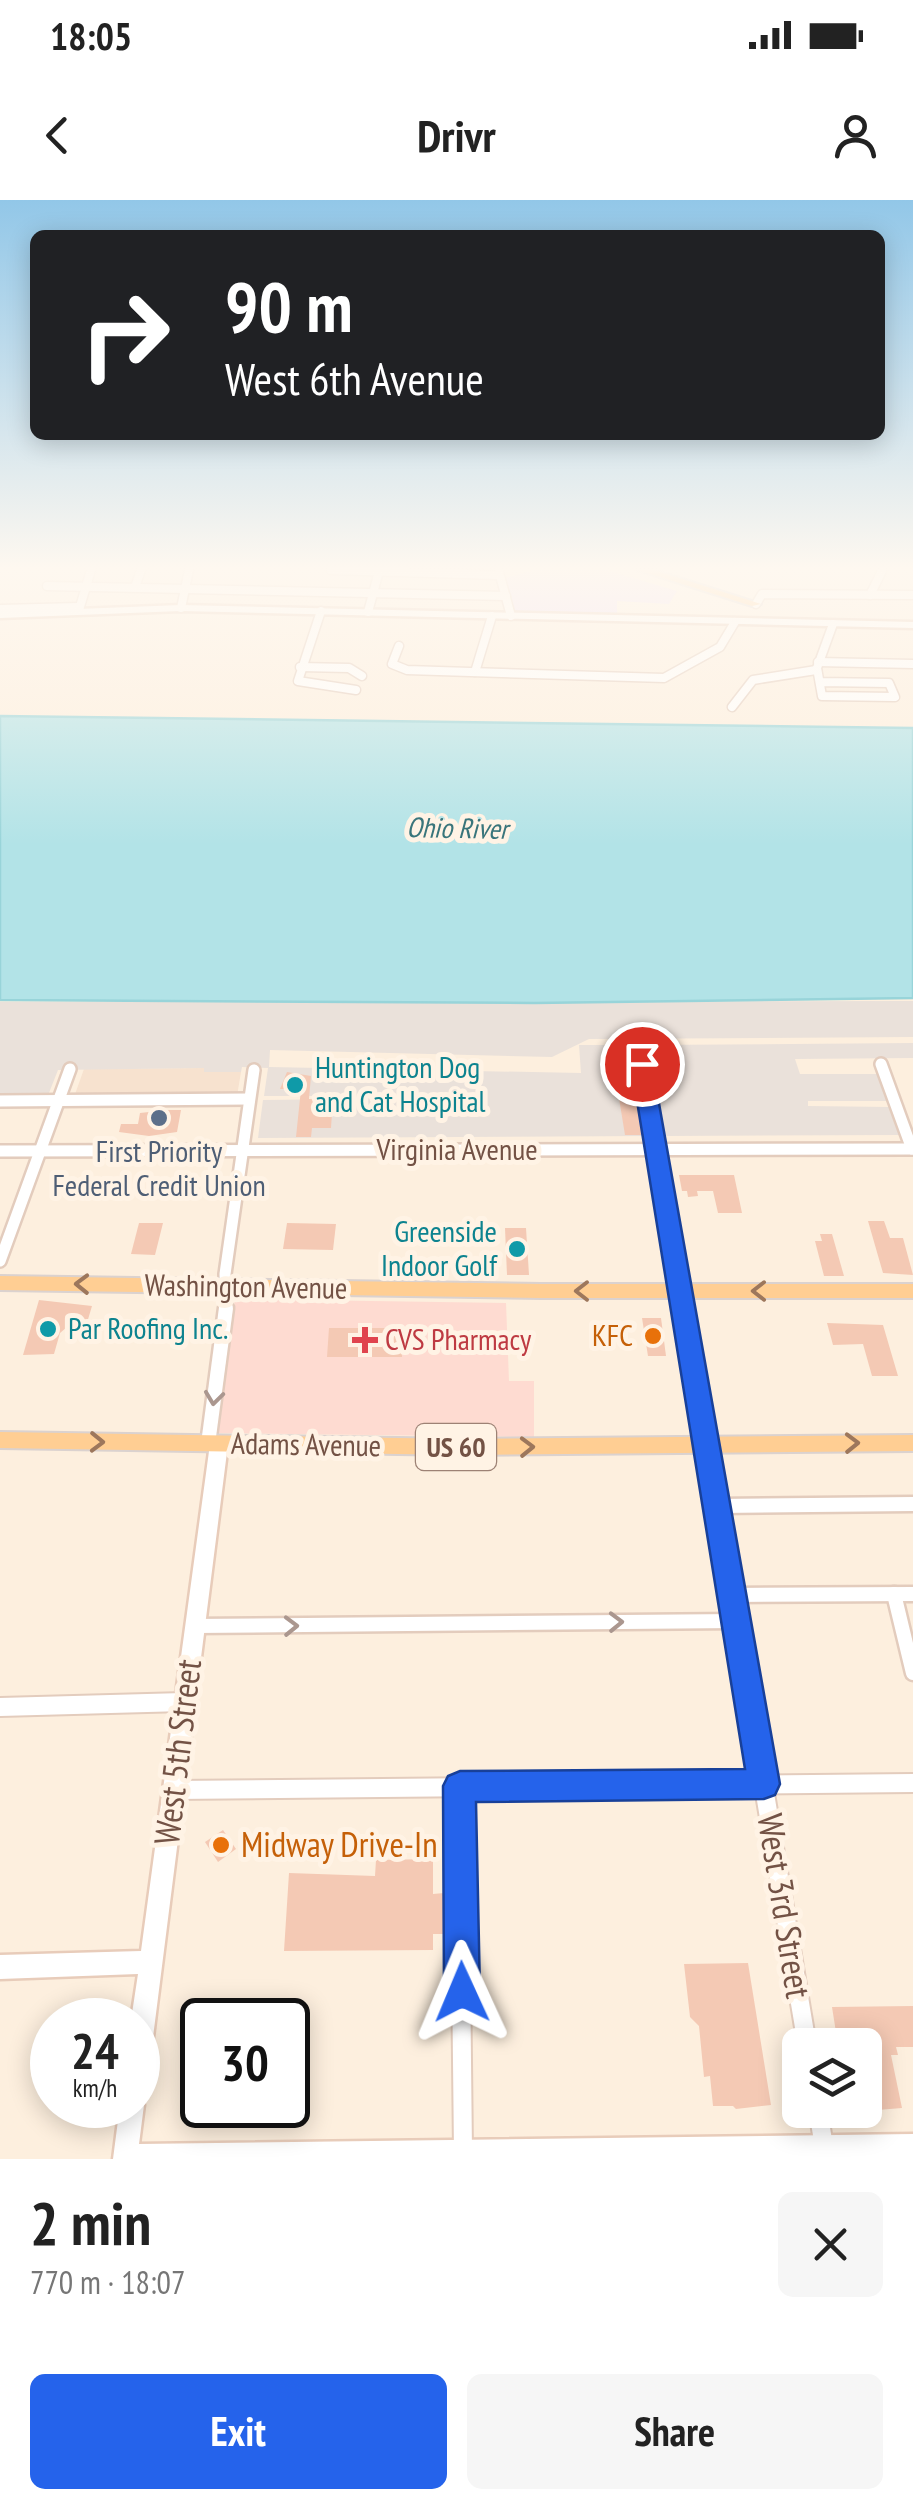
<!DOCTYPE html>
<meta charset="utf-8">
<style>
:root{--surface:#fff;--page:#f6f6f6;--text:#222;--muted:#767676;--accent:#2563eb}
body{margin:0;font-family:"PT Sans Narrow",sans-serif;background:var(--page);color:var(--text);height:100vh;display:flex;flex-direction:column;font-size:38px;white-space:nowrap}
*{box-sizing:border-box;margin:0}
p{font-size:32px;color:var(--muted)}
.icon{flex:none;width:55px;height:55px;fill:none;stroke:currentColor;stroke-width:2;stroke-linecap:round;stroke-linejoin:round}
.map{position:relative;height:1959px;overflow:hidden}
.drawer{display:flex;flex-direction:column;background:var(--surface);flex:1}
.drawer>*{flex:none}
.banner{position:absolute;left:30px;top:30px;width:855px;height:210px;border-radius:15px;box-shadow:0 5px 25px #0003;background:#202124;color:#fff;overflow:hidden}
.controls{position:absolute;left:782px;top:1828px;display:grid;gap:20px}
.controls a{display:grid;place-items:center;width:100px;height:100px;border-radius:15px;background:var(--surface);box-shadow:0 5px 25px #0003;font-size:50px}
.speed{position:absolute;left:30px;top:1798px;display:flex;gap:20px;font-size:50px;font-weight:700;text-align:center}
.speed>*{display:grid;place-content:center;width:130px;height:130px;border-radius:50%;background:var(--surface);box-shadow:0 5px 25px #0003;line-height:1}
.speed small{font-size:25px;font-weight:400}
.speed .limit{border:5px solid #111;border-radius:15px;background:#fff;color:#111}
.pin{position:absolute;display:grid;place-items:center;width:85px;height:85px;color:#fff;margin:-42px;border:5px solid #fff;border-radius:50%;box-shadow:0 2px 10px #0007}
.me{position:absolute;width:110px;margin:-55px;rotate:359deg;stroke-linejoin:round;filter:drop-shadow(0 0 8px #0008)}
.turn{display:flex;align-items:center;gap:35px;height:210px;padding:0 30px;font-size:45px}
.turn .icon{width:130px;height:130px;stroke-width:2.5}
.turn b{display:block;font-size:70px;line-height:85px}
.round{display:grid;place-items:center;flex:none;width:105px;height:105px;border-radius:15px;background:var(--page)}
.overview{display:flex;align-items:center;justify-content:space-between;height:170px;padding:0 30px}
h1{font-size:60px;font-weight:800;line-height:75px}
.primary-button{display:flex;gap:20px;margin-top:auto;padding:20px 30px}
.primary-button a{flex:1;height:115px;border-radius:15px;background:var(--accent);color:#fff;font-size:40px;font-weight:800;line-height:115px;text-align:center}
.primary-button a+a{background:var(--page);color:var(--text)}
.status{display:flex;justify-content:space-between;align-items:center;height:70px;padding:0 50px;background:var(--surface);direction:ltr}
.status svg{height:28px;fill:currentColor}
header{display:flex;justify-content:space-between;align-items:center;height:130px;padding:0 30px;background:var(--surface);font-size:45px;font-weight:800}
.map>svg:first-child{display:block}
.residential{fill:#f7e2cf}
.commercial{fill:#fedbd1}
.industrial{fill:#eae1da}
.education{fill:#ecdbf9}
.water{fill:#b2e3e7;stroke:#98d4d9;stroke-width:2.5}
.building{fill:#f4c9b4}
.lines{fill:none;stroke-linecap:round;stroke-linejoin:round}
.street-far3-casing{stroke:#e3ccbd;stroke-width:11}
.street-far2-casing{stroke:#e3ccbd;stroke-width:16}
.street-far1-casing{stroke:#e3ccbd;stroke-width:19}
.street-casing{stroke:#e3ccbd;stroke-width:22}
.secondary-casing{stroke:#e8ccba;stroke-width:5}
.primary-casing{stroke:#dbd2cf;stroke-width:4}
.street-far3{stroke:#fff;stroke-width:8}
.street-far2{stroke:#fff;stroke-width:11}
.street-far1{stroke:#fff;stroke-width:14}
.street{stroke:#fff;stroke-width:18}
.secondary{fill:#fff;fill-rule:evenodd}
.primary{fill:#ffce93;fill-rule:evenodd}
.oneway{stroke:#9d775c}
.oneway2{stroke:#ab978f}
.route{fill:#2563eb;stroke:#184099;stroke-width:2.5}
.culture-dot{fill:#0f9aa8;stroke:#fff3e5;stroke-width:4}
.service-dot{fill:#5c6f8a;stroke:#fff3e5;stroke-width:4}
.food-dot{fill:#e8710a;stroke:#fff3e5;stroke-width:4}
.health-dot{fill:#e0444e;stroke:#fff3e5;stroke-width:4}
.labels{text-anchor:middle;stroke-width:10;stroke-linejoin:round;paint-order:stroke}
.far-water-label{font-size:28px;font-style:italic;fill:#39757b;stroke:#fff3e5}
.shield{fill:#fff3e5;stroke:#9d8275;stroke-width:2.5}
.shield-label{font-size:28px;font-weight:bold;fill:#735245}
.culture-label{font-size:30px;fill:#0d838f;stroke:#fff3e5;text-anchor:start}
.street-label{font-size:30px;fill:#735245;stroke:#fff3e5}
.service-label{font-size:30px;fill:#4e5e75;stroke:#fff3e5}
.food-label{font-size:30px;fill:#c56008;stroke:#fff3e5;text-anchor:end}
.health-label{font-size:30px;fill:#be3a42;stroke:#fff3e5;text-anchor:start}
.near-street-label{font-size:35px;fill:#735245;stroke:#fff3e5}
.near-food-label{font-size:35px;fill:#c56008;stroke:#fff3e5;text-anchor:start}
</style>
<div class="status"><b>18:05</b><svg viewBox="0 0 49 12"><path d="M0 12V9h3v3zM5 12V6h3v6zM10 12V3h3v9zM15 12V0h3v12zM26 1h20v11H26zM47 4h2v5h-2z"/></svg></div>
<header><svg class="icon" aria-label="back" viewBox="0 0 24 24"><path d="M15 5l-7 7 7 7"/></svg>Drivr<svg class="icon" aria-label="person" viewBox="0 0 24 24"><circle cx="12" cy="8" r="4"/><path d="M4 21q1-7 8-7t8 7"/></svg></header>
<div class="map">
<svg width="913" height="1959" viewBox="0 0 913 1959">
<rect width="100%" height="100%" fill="#fdefde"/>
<polygon class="residential" points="205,868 205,872 241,872 237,896 74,897 84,869"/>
<polygon class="commercial" points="235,1099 506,1103 509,1181 534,1181 534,1237 218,1233"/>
<g class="industrial">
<polygon points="913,801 913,837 589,839 552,857 270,850 269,867 581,873 579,845 632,845 646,936 258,938 263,900 353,899 353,896 264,896 268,868 242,867 241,872 204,872 204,868 58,870 47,898 0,898 0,802"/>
<polygon points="913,843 913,858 795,859 800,874 878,874 887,901 808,901 808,906 889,907 899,935 665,936 649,845"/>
</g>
<polygon class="education" points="534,370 606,370 677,391 669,404 617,401 617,416 514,413 505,378"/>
<polygon class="water" points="0,516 913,528 913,798 534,803 0,800"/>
<g class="building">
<polygon points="287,872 311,876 309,899 333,898 331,928 312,928 311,937 296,937 301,889 280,889"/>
<polygon points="617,886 636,886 644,935 625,935"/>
<polygon points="167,910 181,910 177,932 149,936 119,932 121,924 138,924 140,913"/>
<polygon points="679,975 734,975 742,1013 718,1013 713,991 697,991 698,996 688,997 687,991 682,991"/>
<polygon points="868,1021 884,1021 890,1038 903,1038 913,1075 883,1073"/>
<polygon points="139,1023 163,1023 155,1055 131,1054"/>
<polygon points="287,1023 336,1024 333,1050 283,1049"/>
<polygon points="505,1028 526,1028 529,1075 507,1075"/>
<polygon points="820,1034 832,1034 844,1076 824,1076 815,1041 822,1041"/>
<polygon points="39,1100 92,1106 86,1126 67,1127 60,1133 54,1154 23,1155"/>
<polygon points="642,1118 661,1118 666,1156 648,1156"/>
<polygon points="827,1123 883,1125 898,1176 872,1176 863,1144 833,1145"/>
<polygon points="398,1124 408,1131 403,1135 402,1157 327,1157 329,1128 394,1128"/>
<polygon points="223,1630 236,1649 218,1662 205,1642"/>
<polygon points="433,1659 433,1694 444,1693 445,1734 433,1734 433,1750 284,1751 289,1673 375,1676 376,1660"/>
<polygon points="748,1763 771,1905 736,1909 733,1906 713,1906 710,1876 704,1877 699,1826 690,1817 684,1764"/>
<polygon points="913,1806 913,1847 896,1847 898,1855 891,1855 902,1908 865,1911 865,1845 838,1845 832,1807"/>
</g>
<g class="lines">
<g class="street-far3-casing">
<g id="street-far3">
<polyline points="331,370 499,375"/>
<polyline points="499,372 511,416"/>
<polyline points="47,386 506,396"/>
<polyline points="135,387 141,370"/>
<polyline points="870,395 882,371"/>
<polyline points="756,404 762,394 913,395"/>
<polyline points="181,408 189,370"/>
<polyline points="0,409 79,407"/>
<polyline points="79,410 91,370"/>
<polyline points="321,411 298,481 356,490"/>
<polyline points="368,412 379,371"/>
<polyline points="399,446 392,464 407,470 664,478 720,447 735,422"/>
<polyline points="818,462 913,464"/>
<polyline points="300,467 349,468 362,476"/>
<polyline points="475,472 492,416"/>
<polyline points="820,482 889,483 895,497 822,496 817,468 833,424"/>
<polyline points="732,507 753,480 816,470"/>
</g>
</g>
<g class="street-far2-casing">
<g id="street-far2">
<polyline points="641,857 684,1110"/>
<polyline points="881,864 912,949"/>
<polyline points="0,901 249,899"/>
<polyline points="0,951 913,949"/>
<polyline points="0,1061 70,869"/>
<polyline points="226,1110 225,1074 254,870"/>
</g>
</g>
<g class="street-far1-casing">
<g id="street-far1">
<polyline points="683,1108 747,1488"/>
<polyline points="208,1244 226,1108"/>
<polyline points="718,1306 913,1304"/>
<polyline points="894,1394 913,1473"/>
<polyline points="732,1395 913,1394"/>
<polyline points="194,1426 737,1421"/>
</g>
</g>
<g class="street-casing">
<g id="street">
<polyline points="747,1486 807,1845"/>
<polyline points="0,1507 184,1502"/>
<polyline points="459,1586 463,1952"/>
<polyline points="173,1590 913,1583"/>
<polyline points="818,1910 826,1959"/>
</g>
</g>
<g class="secondary-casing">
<g id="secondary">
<polygon points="181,405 913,422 913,428 181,411 0,418 0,412"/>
<polygon points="219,1237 225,1239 228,1244 150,1861 147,1870 138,1873 138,1820 131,1820 138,1774 0,1779 0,1755 141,1751 210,1244 213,1239"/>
<polygon points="138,1895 141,1896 144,1905 139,1944 913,1934 913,1959 113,1959 120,1905 138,1905"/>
</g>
</g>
<g class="primary-casing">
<g id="primary">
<polygon points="638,370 654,370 761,404 752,406"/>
<polygon points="0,1076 541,1084 913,1084 913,1098 541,1098 0,1090"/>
<polygon points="0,1232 462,1239 913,1235 913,1251 462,1255 0,1248"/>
</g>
</g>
<use href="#street-far3" class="street-far3"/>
<use href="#street-far2" class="street-far2"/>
<use href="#street-far1" class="street-far1"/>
<use href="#street" class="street"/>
<use href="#secondary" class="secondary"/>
<use href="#primary" class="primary"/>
</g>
<defs><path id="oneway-chevron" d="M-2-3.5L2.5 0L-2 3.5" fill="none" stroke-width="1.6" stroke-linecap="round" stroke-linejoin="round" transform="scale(2.5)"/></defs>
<g class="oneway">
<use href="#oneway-chevron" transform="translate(82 1084) rotate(-179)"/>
<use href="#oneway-chevron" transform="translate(582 1091) rotate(-180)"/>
<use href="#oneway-chevron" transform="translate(759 1091) rotate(180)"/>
<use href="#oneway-chevron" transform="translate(97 1242) rotate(1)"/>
<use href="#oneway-chevron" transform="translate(852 1243) rotate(-1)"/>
<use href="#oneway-chevron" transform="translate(527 1247) rotate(-1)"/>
</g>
<g class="oneway2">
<use href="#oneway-chevron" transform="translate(214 1198) rotate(97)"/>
<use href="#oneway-chevron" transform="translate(616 1422) rotate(-1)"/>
<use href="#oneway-chevron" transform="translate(291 1426) rotate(-1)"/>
</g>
<linearGradient id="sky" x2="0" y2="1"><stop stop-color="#92c7e8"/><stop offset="0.57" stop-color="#fef8f0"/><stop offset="1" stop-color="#fef8f0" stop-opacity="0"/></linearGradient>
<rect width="913" height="645" fill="url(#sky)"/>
<polygon class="route" points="642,858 652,864 780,1584 775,1595 764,1599 476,1602 480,1792 475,1805 462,1811 449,1805 444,1792 443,1586 448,1576 460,1571 745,1569 631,864"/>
<g class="culture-dot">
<circle cx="295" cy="885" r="10"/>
<circle cx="517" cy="1049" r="10"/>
<circle cx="48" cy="1129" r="10"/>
</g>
<circle class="service-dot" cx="159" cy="918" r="10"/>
<g class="food-dot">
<circle cx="653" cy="1136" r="10"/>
<circle cx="221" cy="1645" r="10"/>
</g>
<path class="health-dot" d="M360 1125h10v10h10v10h-10v10h-10v-10h-10v-10h10z"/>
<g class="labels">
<g class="far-water-label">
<text transform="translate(457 628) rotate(1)" y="10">Ohio River</text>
</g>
<rect class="shield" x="416" y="1224" width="80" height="46" rx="8"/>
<g class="shield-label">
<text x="456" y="1257">US 60</text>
</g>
<g class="culture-label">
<text x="315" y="878">Huntington Dog<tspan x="315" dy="34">and Cat Hospital</tspan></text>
<text x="497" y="1042" text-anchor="end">Greenside<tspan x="497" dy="34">Indoor Golf</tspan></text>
<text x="68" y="1139">Par Roofing Inc.</text>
</g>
<g class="street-label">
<text x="457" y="960">Virginia Avenue</text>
<text transform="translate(246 1087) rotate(1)" y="10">Washington Avenue</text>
<text transform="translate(306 1245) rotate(1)" y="10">Adams Avenue</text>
</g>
<g class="service-label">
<text x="159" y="962">First Priority<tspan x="159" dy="34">Federal Credit Union</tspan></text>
</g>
<g class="food-label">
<text x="633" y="1146">KFC</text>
</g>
<g class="health-label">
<text x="385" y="1150">CVS Pharmacy</text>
</g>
<g class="near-street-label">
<text transform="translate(178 1552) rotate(-83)" y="12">West 5th Street</text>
<text transform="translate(784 1706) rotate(81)" y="12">West 3rd Street</text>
</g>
<g class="near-food-label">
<text x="241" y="1657">Midway Drive-In</text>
</g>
</g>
</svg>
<div class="controls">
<a><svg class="icon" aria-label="layers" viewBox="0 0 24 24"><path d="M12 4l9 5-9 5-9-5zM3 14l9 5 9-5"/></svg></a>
</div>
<div class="speed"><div>24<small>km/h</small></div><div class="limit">30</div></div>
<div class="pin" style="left:642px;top:864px;background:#d93025"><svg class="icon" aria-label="arrive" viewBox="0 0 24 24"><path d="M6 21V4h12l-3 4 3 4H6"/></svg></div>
<svg class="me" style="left:462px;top:1792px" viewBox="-20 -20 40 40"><path d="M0-17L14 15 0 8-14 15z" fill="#2563eb" stroke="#fff" stroke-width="4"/></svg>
<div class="banner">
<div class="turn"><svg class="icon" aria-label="right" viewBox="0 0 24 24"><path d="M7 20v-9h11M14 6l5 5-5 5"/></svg><div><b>90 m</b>West 6th Avenue</div></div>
</div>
</div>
<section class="drawer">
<div class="overview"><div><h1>2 min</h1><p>770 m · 18:07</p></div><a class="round"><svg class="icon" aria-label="close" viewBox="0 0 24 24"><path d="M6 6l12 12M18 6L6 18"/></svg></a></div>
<div class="primary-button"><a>Exit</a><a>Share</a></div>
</section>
